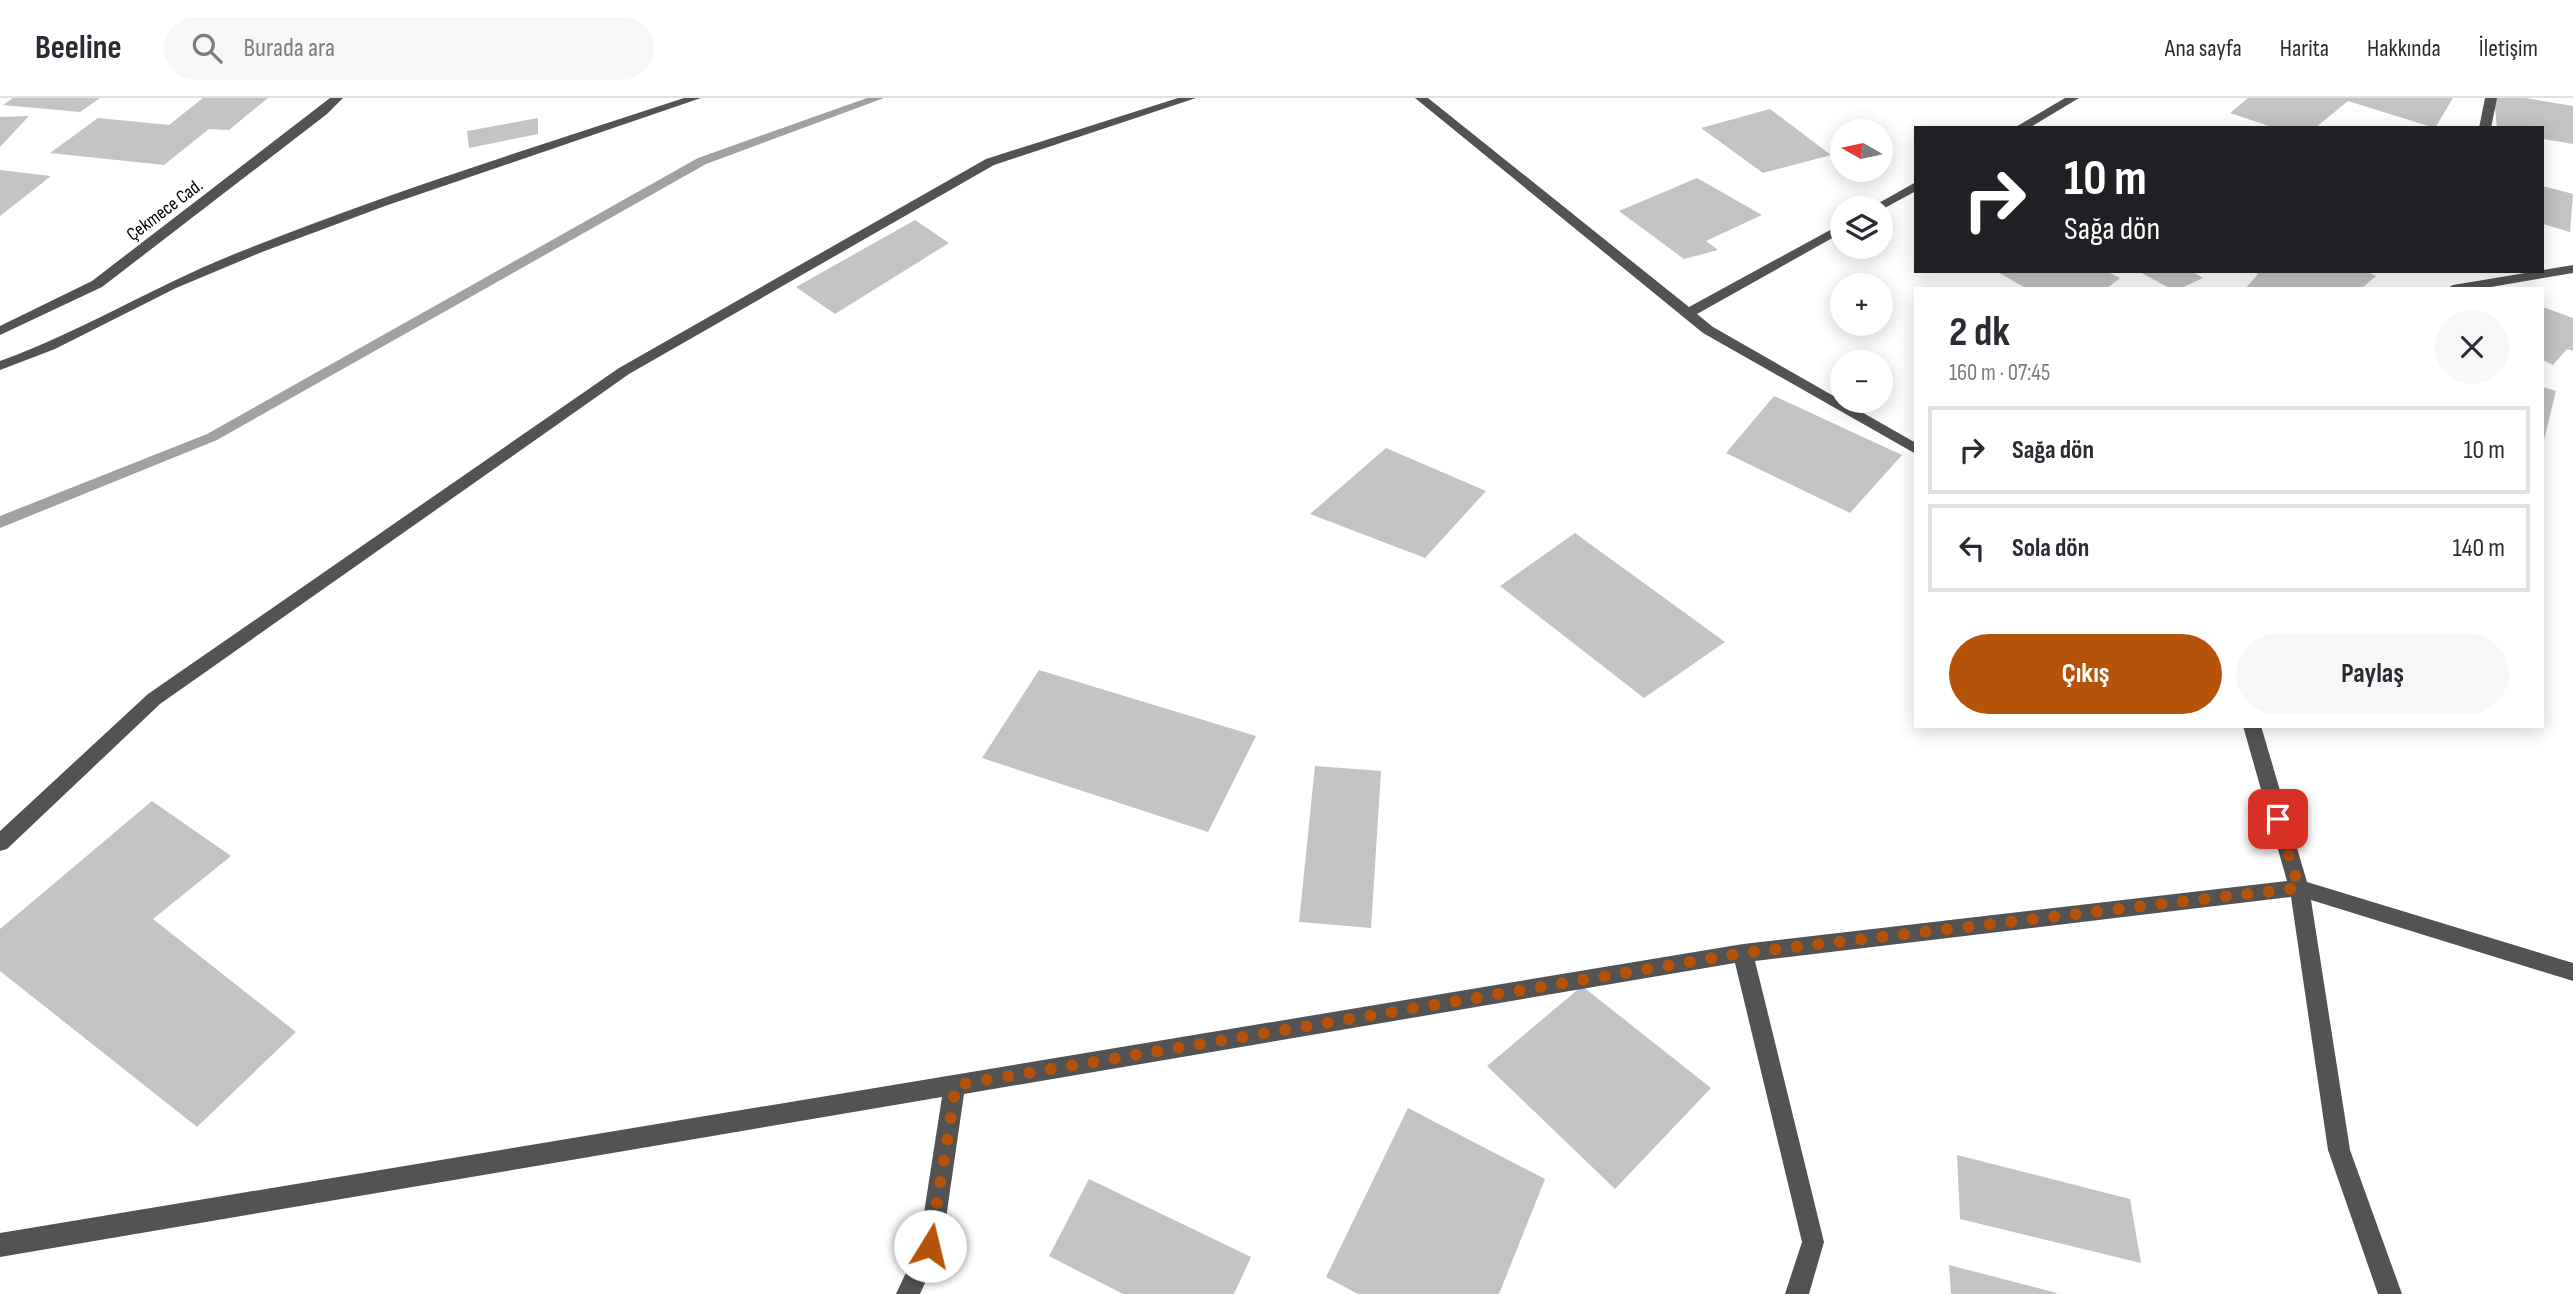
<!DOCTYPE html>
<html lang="tr">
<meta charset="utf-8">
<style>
:root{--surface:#fff;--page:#f7f7f7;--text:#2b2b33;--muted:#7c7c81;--line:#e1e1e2;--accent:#b45309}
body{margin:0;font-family:"Sofia Sans Condensed",sans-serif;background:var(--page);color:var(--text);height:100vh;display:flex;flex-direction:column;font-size:26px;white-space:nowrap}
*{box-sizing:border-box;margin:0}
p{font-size:23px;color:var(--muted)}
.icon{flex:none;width:38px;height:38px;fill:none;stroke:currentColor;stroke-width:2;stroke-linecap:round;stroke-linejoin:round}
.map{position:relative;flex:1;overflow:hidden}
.side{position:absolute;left:1914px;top:189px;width:630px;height:441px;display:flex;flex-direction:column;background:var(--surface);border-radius:0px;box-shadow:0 4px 18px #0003}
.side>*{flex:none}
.banner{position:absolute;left:1914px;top:28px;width:630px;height:147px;border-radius:0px;box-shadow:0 4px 18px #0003;background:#202124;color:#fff;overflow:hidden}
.needle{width:46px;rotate:279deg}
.buttons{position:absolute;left:1830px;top:21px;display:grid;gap:14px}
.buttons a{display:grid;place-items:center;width:63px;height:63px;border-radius:50%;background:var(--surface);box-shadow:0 4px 18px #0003;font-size:35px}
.pin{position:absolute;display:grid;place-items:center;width:60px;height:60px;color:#fff;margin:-30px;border-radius:14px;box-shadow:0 4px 10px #0006}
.me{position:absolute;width:77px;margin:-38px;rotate:9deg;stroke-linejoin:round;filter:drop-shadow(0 0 5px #0008)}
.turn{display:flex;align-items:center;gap:24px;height:147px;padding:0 35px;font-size:32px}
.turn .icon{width:91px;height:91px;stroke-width:2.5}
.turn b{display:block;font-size:49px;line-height:60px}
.round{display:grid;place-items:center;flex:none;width:74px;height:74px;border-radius:37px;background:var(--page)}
.head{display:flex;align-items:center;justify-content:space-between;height:119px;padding:0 35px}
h1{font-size:42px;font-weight:700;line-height:52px}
.button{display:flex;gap:14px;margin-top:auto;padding:14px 35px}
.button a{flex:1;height:80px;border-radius:42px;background:var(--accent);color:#fff;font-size:28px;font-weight:700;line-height:80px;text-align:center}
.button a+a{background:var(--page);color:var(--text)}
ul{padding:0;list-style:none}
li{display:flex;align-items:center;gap:21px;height:88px;margin:0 14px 10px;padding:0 21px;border:4px solid var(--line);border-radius:0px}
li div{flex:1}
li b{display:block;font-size:26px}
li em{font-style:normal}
header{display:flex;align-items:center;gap:42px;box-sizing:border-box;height:98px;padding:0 35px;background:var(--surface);border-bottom:2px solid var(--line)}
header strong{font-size:33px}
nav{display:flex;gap:38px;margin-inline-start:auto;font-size:24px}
.search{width:490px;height:63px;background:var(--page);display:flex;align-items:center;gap:18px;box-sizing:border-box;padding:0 24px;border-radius:38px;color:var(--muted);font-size:26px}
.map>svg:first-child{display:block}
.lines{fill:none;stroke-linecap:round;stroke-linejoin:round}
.stream{fill:#a1a1a1;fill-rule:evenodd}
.building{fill:#c3c3c3}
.minor{fill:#535353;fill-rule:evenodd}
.route{stroke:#b45309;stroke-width:12;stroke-dasharray:0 21.6}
.labels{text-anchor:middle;stroke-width:6;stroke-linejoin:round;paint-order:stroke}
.far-street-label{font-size:19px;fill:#000;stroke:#fff}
</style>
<header>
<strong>Beeline</strong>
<div class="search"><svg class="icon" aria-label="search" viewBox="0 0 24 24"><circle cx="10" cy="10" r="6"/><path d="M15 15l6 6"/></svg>Burada ara</div>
<nav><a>Ana sayfa</a><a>Harita</a><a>Hakkında</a><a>İletişim</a></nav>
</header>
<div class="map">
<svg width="2573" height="1196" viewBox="0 0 2573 1196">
<rect width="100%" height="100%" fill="#fff"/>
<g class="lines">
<polygon class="stream" points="867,0 884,0 706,66 217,342 0,430 0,418 207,336 698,60"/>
</g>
<g class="building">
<polygon points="13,0 100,0 80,14 3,7"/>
<polygon points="203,0 268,0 229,32 209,31 164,67 50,55 98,20 169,27"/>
<polygon points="2248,0 2453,0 2435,30 2348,3 2315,30 2275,30 2230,15"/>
<polygon points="2494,0 2525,0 2573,8 2573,46 2543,41 2543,30 2497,30"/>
<polygon points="1770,11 1831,57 1763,75 1701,30"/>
<polygon points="29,18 0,49 0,19"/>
<polygon points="538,20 538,36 469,50 467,33"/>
<polygon points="0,72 51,78 0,118"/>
<polygon points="1697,80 1762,117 1706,143 1718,152 1684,161 1619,113"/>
<polygon points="2543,88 2573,96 2570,134 2543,126"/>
<polygon points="915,122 949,145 835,216 796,189"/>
<polygon points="1996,173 2106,173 2120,180 2106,191 2027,191"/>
<polygon points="2138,173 2191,173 2203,180 2179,191 2171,191"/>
<polygon points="2252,173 2365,173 2376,178 2361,191 2245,191 2258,176"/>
<polygon points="2543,209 2573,220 2573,253 2567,251 2553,267 2543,262"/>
<polygon points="2543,289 2556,293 2544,342 2543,342"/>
<polygon points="1774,298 1902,357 1850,415 1726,355"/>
<polygon points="1386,350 1486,393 1425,460 1310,416"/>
<polygon points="1575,435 1725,544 1644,600 1500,488"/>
<polygon points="1039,572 1256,638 1208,734 982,660"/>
<polygon points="1315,668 1381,673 1371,830 1299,824"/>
<polygon points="152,703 231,758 153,821 296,934 197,1029 0,873 0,831"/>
<polygon points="1582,888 1711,990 1615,1091 1487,968"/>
<polygon points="1408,1010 1545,1081 1499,1196 1358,1196 1326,1179"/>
<polygon points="1957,1057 2130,1101 2141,1165 1960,1121"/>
<polygon points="1089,1081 1251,1159 1234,1196 1123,1196 1049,1158"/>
<polygon points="1949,1167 2057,1195 2057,1196 1951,1196"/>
</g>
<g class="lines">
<g class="minor">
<polygon points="330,0 343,0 327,16 102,189 0,237 0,228 92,183"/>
<path d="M684 0H701L385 108 262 154 176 190 55 251 0 272V263C80 234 153 189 232 157 380 97 532 50 684 0Z"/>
<polygon points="1178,0 1196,0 994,67 629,276 160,606 7,751 0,753 0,733 148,596 619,270 986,61"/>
<polygon points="1415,0 1428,0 1689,209 1843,125 1843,134 1697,216 1713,229 1916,345 1916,356 1703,235"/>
<polygon points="2065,0 2079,0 2029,30 2014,30"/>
<polygon points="2485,0 2497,0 2491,30 2479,30"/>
<polygon points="1916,84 1916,93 1881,112 1870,110"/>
<polygon points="2573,167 2573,175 2479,191 2446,191 2453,187"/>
<polygon points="2243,628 2261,628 2307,784 2573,865 2573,883 2311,802 2350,1052 2402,1196 2378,1196 2328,1052 2291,799 1755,863 1824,1144 1809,1196 1785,1196 1802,1144 1735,865 964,996 942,1148 920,1196 896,1196 919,1147 942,999 0,1159 0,1135 1743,846 2287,783"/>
</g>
</g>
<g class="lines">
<polyline class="route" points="930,1148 956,987 1743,855 2299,790 2278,721"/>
</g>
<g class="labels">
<g class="far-street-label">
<text transform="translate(164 111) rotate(-37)" y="7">Çekmece Cad.</text>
</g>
</g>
</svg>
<div class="buttons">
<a><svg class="needle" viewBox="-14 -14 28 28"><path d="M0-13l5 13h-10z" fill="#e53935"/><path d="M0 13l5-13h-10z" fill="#7c7c81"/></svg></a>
<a><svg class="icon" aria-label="layers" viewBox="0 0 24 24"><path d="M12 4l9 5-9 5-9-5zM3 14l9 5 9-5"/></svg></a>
<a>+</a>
<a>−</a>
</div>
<div class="pin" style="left:2278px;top:721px;background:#d93025"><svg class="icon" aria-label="arrive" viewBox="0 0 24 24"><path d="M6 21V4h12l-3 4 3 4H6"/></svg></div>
<svg class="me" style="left:930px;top:1148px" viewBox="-20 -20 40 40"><circle r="19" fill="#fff"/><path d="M0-13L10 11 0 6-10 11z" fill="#b45309"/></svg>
<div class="banner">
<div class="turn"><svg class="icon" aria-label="right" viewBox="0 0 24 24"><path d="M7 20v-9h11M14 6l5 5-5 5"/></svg><div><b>10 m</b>Sağa dön</div></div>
</div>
<section class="side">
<div class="head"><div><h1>2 dk</h1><p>160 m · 07:45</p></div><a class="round"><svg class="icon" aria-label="close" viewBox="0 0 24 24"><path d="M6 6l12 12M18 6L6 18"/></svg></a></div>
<ul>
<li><svg class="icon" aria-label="right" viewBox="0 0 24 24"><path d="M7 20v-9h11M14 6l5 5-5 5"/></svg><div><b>Sağa dön</b></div><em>10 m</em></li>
<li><svg class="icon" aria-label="left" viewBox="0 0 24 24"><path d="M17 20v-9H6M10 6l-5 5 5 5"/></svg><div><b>Sola dön</b></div><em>140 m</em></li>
</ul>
<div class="button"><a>Çıkış</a><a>Paylaş</a></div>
</section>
</div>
